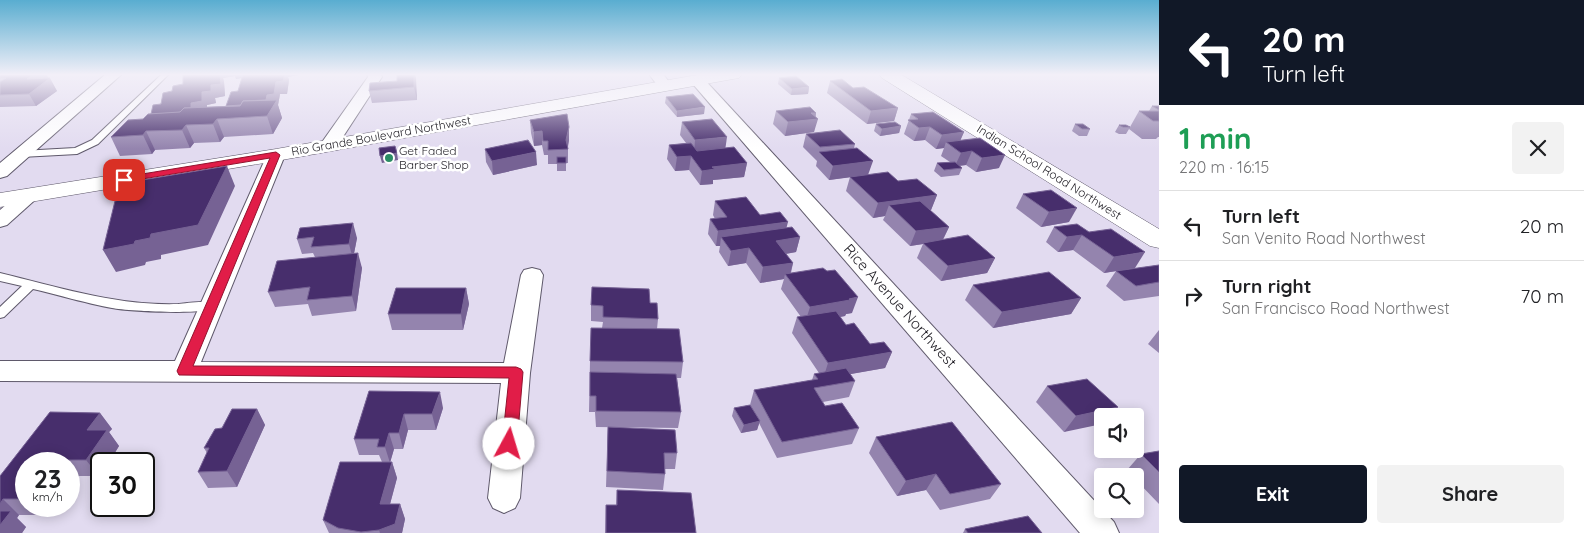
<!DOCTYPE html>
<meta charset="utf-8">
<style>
:root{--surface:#fff;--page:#f2f2f2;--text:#202124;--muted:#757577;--line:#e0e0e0;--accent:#111827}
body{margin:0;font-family:Quicksand,sans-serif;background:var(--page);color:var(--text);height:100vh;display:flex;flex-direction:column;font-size:19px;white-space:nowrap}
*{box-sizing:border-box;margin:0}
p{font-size:16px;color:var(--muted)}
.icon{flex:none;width:28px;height:28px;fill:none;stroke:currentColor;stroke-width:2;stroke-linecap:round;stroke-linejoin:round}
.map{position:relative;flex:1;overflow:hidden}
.details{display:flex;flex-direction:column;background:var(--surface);width:425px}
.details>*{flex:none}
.top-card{background:#111827;color:#fff;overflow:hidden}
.buttons{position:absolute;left:1094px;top:408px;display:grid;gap:10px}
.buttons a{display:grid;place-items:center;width:50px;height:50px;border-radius:5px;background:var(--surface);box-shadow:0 2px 12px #0003;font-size:25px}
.speed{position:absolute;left:15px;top:452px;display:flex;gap:10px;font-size:25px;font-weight:700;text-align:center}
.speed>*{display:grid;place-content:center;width:65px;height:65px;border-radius:50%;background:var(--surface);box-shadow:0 2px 12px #0003;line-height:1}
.speed small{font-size:12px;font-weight:400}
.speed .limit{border:2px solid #111;border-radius:8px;background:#fff;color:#111}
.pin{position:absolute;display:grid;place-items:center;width:42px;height:42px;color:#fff;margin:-21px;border-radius:10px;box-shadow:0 2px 8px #0006}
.me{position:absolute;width:55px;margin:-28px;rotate:6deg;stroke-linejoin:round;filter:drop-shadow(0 0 4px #0008)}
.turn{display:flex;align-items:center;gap:18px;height:105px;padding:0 20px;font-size:22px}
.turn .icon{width:65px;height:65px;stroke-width:2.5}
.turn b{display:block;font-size:35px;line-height:42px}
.round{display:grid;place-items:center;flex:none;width:52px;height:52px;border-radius:5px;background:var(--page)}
.headline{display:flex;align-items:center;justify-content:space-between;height:85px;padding:0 20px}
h1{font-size:30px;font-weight:800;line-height:38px;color:#1e9e55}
.button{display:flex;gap:10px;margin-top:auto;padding:10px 20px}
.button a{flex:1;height:58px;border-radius:5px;background:var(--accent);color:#fff;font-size:20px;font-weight:800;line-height:58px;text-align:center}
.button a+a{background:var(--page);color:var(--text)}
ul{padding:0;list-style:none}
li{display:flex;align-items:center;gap:15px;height:70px;padding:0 20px;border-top:1px solid var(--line)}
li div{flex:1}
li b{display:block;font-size:19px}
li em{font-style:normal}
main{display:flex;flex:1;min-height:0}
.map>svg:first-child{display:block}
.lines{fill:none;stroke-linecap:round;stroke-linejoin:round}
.lane-casing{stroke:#5f596b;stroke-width:2}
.street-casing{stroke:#5f596b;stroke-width:2}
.secondary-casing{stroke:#5f596b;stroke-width:1}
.lane{fill:#fff;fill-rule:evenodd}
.street{fill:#fff;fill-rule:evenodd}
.secondary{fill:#fff;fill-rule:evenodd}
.wall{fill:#9484ae;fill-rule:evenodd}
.shaded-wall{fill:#766294}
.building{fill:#472e6c;stroke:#766294}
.route{fill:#e11d48;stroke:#92132f}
.poi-dot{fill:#2a8b64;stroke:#fff;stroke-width:2}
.labels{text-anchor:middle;stroke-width:5;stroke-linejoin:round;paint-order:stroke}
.far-street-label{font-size:12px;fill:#201e25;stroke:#fff}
.far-poi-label{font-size:12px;fill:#201e25;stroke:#fff;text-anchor:start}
.street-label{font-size:15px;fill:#201e25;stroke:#fff}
</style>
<main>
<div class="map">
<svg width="1159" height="533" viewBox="0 0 1159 533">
<rect width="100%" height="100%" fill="#e2dbf0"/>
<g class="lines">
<g class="lane-casing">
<g id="lane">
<polygon points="162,74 169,74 98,144 77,154 21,157 17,154 21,151 75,148 92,140"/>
<path d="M0 273C58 287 117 306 178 304 187 303 213 299 218 306 211 316 127 311 112 308 85 303 59 295 33 289L4 317 0 318V307L22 286 0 281Z"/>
</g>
</g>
<g class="street-casing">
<g id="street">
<polygon points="106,74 122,74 7,176 0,178 0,163"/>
<polygon points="367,74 381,74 382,77 335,149 329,150 323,149 320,145 368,77"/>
<polygon points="649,74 663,74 672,86 670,89 660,89"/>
<polygon points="697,76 702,77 1114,522 1119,533 1080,533 692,83 690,80 692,77"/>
<polygon points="276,150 282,151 285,155 201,362 504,363 521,275 524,270 532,268 540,270 543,275 530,373 520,498 515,508 504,513 493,508 488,498 501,383 0,381 0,361 175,361 267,155 270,151"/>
<polygon points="29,189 36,191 39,195 36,199 7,225 0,227 0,210 22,191"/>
</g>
</g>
<g class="secondary-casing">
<g id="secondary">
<polygon points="703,74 742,74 739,78 733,79 276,161 0,207 0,193 276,149"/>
<polygon points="879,74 900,74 1159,229 1159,248 1150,246 882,78"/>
</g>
</g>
<use href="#lane" class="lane"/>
<use href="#street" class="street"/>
<use href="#secondary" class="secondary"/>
</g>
<g class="wall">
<polygon points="46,74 57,91 36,106 0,107 0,75"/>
<path d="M192 74H298V75L288 77 289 80 287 94H280L278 105 282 118 273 134 224 137 220 142 194 143 190 148 155 150 152 154 120 156 111 137 143 119 151 114 172 91 183 84ZM235 76 236 79 242 78 238 91 226 106 207 107V105L216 103 215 98 225 96 224 82 223 78Z"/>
<polygon points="397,74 415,74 417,100 372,103 369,91 397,81"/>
<polygon points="779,78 809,87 808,94 791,95 778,84"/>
<polygon points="830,81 853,88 898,108 894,121 867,124 827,93"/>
<polygon points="666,97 704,114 677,117 665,103"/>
<polygon points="1152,106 1159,106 1159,137 1158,137 1156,139 1142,139 1129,129 1126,134 1119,134 1115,132 1119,125 1130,127 1139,111 1149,111"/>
<polygon points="776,111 816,113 814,132 785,136 773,124"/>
<polygon points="911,114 964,132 960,140 999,168 976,172 966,165 960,166 962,168 959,175 941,177 934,171 937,163 950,162 941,156 944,148 936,149 925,140 914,141 904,134"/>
<polygon points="530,120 569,127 569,140 568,147 568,163 566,163 566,171 557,171 557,164 548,164 548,155 544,155 542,145 534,146 531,133"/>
<polygon points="682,122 725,148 747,163 744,177 713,180 713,184 700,185 689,170 675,171 667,159 669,145 686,143 680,135"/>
<polygon points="876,124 901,126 899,133 880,136 874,131"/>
<polygon points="1075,124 1090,129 1087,136 1079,136 1072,131"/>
<polygon points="806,134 855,144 854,148 868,175 898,181 937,195 931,210 930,210 949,227 943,240 995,258 987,273 941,281 917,258 923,244 910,246 883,220 885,216 873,218 846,191 850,177 829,180 816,166 817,161 803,147"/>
<polygon points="485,149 537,165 493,175 486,162"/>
<polygon points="1023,194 1069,222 1041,227 1016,208"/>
<polygon points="715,201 760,215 786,228 800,237 796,252 786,254 793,263 791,273 852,313 846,314 845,316 840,317 846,325 870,344 892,352 885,368 850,374 855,381 849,397 823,402 825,406 859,428 852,444 777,458 759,423 757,430 741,433 732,416 734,408 750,405 754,390 812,380 814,374 819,373 792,333 797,317 801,317 781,289 784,279 760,283 746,263 728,266 719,252 720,246 716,246 708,234 710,219 715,219 713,215"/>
<polygon points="1077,224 1135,268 1104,273 1073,250 1058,252 1046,242 1054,227"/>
<polygon points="300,228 357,238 354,253 362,268 356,311 312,316 308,304 275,307 268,292 315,257 313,253 302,254 297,239"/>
<polygon points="1159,265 1159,296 1124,301 1106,286 1116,271"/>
<polygon points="973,285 1081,298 1071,314 993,328 965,300"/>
<polygon points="466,288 469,304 463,330 392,330 388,314"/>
<polygon points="650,303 658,319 657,329 683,362 681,378 677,378 681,412 678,428 596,427 595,412 589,412 590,361 602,328 603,322 591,321 591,305"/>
<polygon points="1159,330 1159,353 1148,344"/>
<polygon points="1047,386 1118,407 1064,432 1036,402"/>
<polygon points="369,391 443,408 436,430 408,430 403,449 394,449 390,462 392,462 397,478 390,504 400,504 405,519 402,533 329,533 323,520 382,462 379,455 359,455 354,439"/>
<polygon points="257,409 265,425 237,487 208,488 198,472 207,453 204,448 222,428"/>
<polygon points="50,412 100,413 112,429 109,432 119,446 108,464 101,464 101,473 99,476 79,476 69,491 69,464 26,464 26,506 58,506 52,515 19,515 17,518 26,527 22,533 0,533 0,476"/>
<polygon points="608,427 677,453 675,469 665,469 665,474 663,490 606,487"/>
<polygon points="876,437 1001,484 990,499 940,510 926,490 897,496 869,453"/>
<polygon points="1159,451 1159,504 1135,479 1135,476 1132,476 1127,470 1141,454"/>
<polygon points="617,490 696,533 605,533 606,505 616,505"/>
<polygon points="965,529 1042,533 963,533"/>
</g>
<g class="shaded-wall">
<polygon points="34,74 46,74 49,79 50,78 57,91 36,106 29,94 27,79"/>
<polygon points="203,74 280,74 258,75 236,79 235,76 223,78 224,82 225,96 215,98 216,103 207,105 207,114 157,130 191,103"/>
<polygon points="280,74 298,74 298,75 288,77 289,80 287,94 280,94 278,105 282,118 273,134 267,116 226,106 267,95 276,82"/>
<polygon points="414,74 415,74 416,78 417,100 414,87"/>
<polygon points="809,87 808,94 791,95 792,89"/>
<polygon points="705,107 704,114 677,117 677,111"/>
<polygon points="898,108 894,121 867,124 871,111"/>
<polygon points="811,113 816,113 815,119 818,119 814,132 785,136 788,122"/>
<polygon points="217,119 224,137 220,142 213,124"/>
<polygon points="186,125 194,143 190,148 182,130"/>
<polygon points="901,126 899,133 880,136 882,129"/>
<polygon points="569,127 569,140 567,150 566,140"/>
<polygon points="930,127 925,140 914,141 919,128"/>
<polygon points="146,131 155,150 152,154 143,135"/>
<polygon points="542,131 542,145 534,146 534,132"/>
<polygon points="964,132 958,146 946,142 944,148 936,149 942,135"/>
<polygon points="727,137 725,151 694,154 695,140"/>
<polygon points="972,151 966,165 955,166 961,153"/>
<polygon points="536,152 537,165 493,175 492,161"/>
<polygon points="397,153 398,160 382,163 380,156"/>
<polygon points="1005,155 999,168 976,172 982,158"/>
<polygon points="691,156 689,170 675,171 677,157"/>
<polygon points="873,161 868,175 829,180 833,166"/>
<polygon points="747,163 744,177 713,180 713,184 700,185 702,171 712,167"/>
<polygon points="227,166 235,186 208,245 161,255 161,259 146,262 145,265 116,272 103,250 135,241 151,234"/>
<polygon points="937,195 931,210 899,214 889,205 885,216 873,218 878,203"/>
<polygon points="1077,208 1069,222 1041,227 1049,212"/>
<polygon points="788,222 784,237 721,237 720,246 716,246 718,231"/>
<polygon points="353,223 357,238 353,259 349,244"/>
<polygon points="949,227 942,241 923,243 923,244 910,246 916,231"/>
<polygon points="1082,235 1073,250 1058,252 1067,237"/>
<polygon points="800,237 796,252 773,256 776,241"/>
<polygon points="749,248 746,263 728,266 731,251"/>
<polygon points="1145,252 1135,268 1104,273 1114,257"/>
<polygon points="358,253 362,268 356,311 352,296"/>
<polygon points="995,258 987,273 941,281 948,266"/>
<polygon points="793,263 789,278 785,274 784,279 760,283 763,267"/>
<polygon points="466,288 469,304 463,330 461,314"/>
<polygon points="858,297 852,313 846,314 845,316 805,323 810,307"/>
<polygon points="1081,298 1071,314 993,328 1002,312"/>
<polygon points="892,352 885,368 823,379 828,363"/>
<polygon points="440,392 443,408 436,430 432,414"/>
<polygon points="1118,407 1111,416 1102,416 1102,424 1064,432 1076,416"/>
<polygon points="257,409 265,425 237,487 227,471"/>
<polygon points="100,413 112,429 109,432 119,446 108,464 101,464 101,473 99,476 86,460 87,430"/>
<polygon points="404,414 408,430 403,449 399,433"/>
<polygon points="760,421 757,430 741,433 744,425"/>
<polygon points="389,433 394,449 390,463 385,447"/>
<polygon points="66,460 79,476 69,491 69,464 63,464"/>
<polygon points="392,462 397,478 386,519 380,504"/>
<polygon points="936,474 926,490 897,496 906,481"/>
<polygon points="3,499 19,515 17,518 26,527 22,533 0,533 0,504"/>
<polygon points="400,504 405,519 402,533 380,533 379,530"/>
<polygon points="44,506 58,506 52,515"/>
</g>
<g class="building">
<polygon points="1,74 34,74 27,79 50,78 29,94 0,95 0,82 6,78 0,78 0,75"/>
<polygon points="192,74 220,74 221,84 211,85 211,91 202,92 202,101 191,103 191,108 184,108 181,112 175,113 151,114 153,105 161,104 163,93 172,91 173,86 183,84 183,75"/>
<polygon points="243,74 285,74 283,81 276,82 274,94 267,95 266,100 243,101 241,105 226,106 231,92 238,91"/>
<polygon points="397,74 414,74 414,87 369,91 370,83 397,81"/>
<polygon points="796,76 809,87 792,89 779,78"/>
<polygon points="842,79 853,88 864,87 898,108 871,111 830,81"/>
<polygon points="693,94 705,107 677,111 666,97"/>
<polygon points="277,100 267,116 217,119 213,124 186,125 182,130 146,131 143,135 111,137 128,120 143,119 148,114 180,112 184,108 240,106 243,101"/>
<polygon points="1152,106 1159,106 1159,110"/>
<polygon points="810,107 816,113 811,113 818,119 788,122 776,111"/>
<polygon points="1139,111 1159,111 1159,121 1153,121"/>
<polygon points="933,112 964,132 942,135 930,127 919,128 908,120 918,119 911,114"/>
<polygon points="567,114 569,127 566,140 568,149 548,150 548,141 543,141 542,131 534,132 530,120"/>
<polygon points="712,119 727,137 695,140 682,122"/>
<polygon points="895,122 901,126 882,129 876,124"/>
<polygon points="1075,124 1083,124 1090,129 1082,129"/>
<polygon points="1119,125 1126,125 1130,127 1123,127"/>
<polygon points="840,130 855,144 820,147 806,134"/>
<polygon points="980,138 1005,155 982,158 972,151 961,153 946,142"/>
<polygon points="528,140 536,152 492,161 485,149"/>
<polygon points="691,143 697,151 734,147 747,163 712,167 715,169 702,171 691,156 677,157 669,145"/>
<polygon points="395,146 397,153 380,156 379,148"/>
<polygon points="857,148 873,161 833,166 819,152"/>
<rect x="557" y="157" width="9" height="6"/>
<polygon points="955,162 962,168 944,170 937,163"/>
<polygon points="227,166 198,225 151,234 150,238 135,241 134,244 103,250 115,201 126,199 129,185 136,181"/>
<polygon points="888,172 898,181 917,179 937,195 878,203 850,177"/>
<polygon points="1051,190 1077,208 1049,212 1023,194"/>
<polygon points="746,197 760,215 780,212 788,222 718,231 710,219 727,217 715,201"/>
<polygon points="920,201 949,227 916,231 889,205"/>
<polygon points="353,223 349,244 311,247 314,237 297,239 300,228"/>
<polygon points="1077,224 1089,232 1111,229 1145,252 1114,257 1082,235 1067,237 1054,227"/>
<polygon points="792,227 800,237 776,241 793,263 763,267 749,248 731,251 721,237"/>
<polygon points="968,235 995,258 948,266 923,243"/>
<polygon points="358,253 352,296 307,300 310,287 268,292 277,261"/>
<polygon points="1159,265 1159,282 1136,286 1116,271"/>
<polygon points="823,268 827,271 835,270 858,297 849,299 850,300 810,307 785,274"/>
<polygon points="1049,272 1081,298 1002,312 973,285"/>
<polygon points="592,287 649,289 650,303 657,303 658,319 603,317 603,306 591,305"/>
<polygon points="396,288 466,288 461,314 388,314"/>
<polygon points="836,311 846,325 854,323 870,344 884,342 892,352 828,363 797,317"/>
<polygon points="591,328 679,329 683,362 590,361"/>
<polygon points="846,368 855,381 814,388 825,406 842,403 859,428 782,442 754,390 818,379 814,374"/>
<polygon points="590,372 676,374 681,412 596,411 596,396 590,396"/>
<polygon points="1087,379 1118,407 1076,416 1047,386"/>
<polygon points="369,391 440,392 432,414 404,414 399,433 389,433 385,447 377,447 379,439 354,439"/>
<polygon points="750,405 760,421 744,425 734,408"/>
<polygon points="232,409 257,409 227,471 198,472 209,448 204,448 215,429 222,428"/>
<polygon points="50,412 100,413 87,430 107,430 86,460 66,460 63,464 26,464 26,499 3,499 0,504 0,476"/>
<polygon points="952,422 1001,484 950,494 936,474 906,481 876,437"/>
<polygon points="608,427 675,430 677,453 664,453 665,474 607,471"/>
<polygon points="1159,451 1159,472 1141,454"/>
<polygon points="340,462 392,462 380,504 400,504 395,524 379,530 361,532 338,528 323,520"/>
<polygon points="617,490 691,493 696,533 606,533 606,505 617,505"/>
<polygon points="0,511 11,511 0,525"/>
<polygon points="1028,516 1042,533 968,533 965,529"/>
</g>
<linearGradient id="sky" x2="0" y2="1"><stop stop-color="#59add0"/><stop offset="0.5" stop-color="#f2eff8"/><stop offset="1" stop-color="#f2eff8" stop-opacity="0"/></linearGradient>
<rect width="1159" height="149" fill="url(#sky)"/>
<polygon class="route" points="276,152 280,155 193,366 516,367 521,369 523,372 517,444 515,449 509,451 504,449 502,444 509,378 179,375 177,371 270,158 124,182 119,180 124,177"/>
<circle class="poi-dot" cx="389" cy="158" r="5"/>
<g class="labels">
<g class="far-street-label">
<text transform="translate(381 136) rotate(-10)" y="4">Rio Grande Boulevard Northwest</text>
<text transform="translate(1049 172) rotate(32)" y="4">Indian School Road Northwest</text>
</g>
<g class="far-poi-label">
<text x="399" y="155">Get Faded<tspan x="399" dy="14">Barber Shop</tspan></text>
</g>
<g class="street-label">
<text transform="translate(900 306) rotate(48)" y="5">Rice Avenue Northwest</text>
</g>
</g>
</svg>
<div class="buttons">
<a><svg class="icon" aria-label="sound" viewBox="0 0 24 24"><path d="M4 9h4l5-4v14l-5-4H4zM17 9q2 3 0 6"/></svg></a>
<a><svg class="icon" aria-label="search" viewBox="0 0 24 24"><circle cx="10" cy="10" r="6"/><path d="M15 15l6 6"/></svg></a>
</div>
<div class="speed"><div>23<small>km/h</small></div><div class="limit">30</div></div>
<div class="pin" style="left:124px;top:180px;background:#d93025"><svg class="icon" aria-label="arrive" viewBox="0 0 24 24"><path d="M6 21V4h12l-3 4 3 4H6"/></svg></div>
<svg class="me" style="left:509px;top:444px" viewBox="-20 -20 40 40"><circle r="19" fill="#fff"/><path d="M0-13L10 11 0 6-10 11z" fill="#e11d48"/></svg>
</div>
<section class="details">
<div class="top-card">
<div class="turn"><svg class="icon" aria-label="left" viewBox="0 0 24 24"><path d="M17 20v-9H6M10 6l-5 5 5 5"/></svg><div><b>20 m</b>Turn left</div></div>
</div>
<div class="headline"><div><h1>1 min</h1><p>220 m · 16:15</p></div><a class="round"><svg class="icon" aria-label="close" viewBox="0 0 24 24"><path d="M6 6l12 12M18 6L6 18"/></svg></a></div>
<ul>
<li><svg class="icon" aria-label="left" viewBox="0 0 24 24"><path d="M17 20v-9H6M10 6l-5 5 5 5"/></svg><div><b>Turn left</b><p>San Venito Road Northwest</p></div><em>20 m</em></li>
<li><svg class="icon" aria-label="right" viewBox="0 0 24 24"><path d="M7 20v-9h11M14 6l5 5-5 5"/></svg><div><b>Turn right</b><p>San Francisco Road Northwest</p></div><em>70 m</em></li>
</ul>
<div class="button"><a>Exit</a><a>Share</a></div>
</section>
</main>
